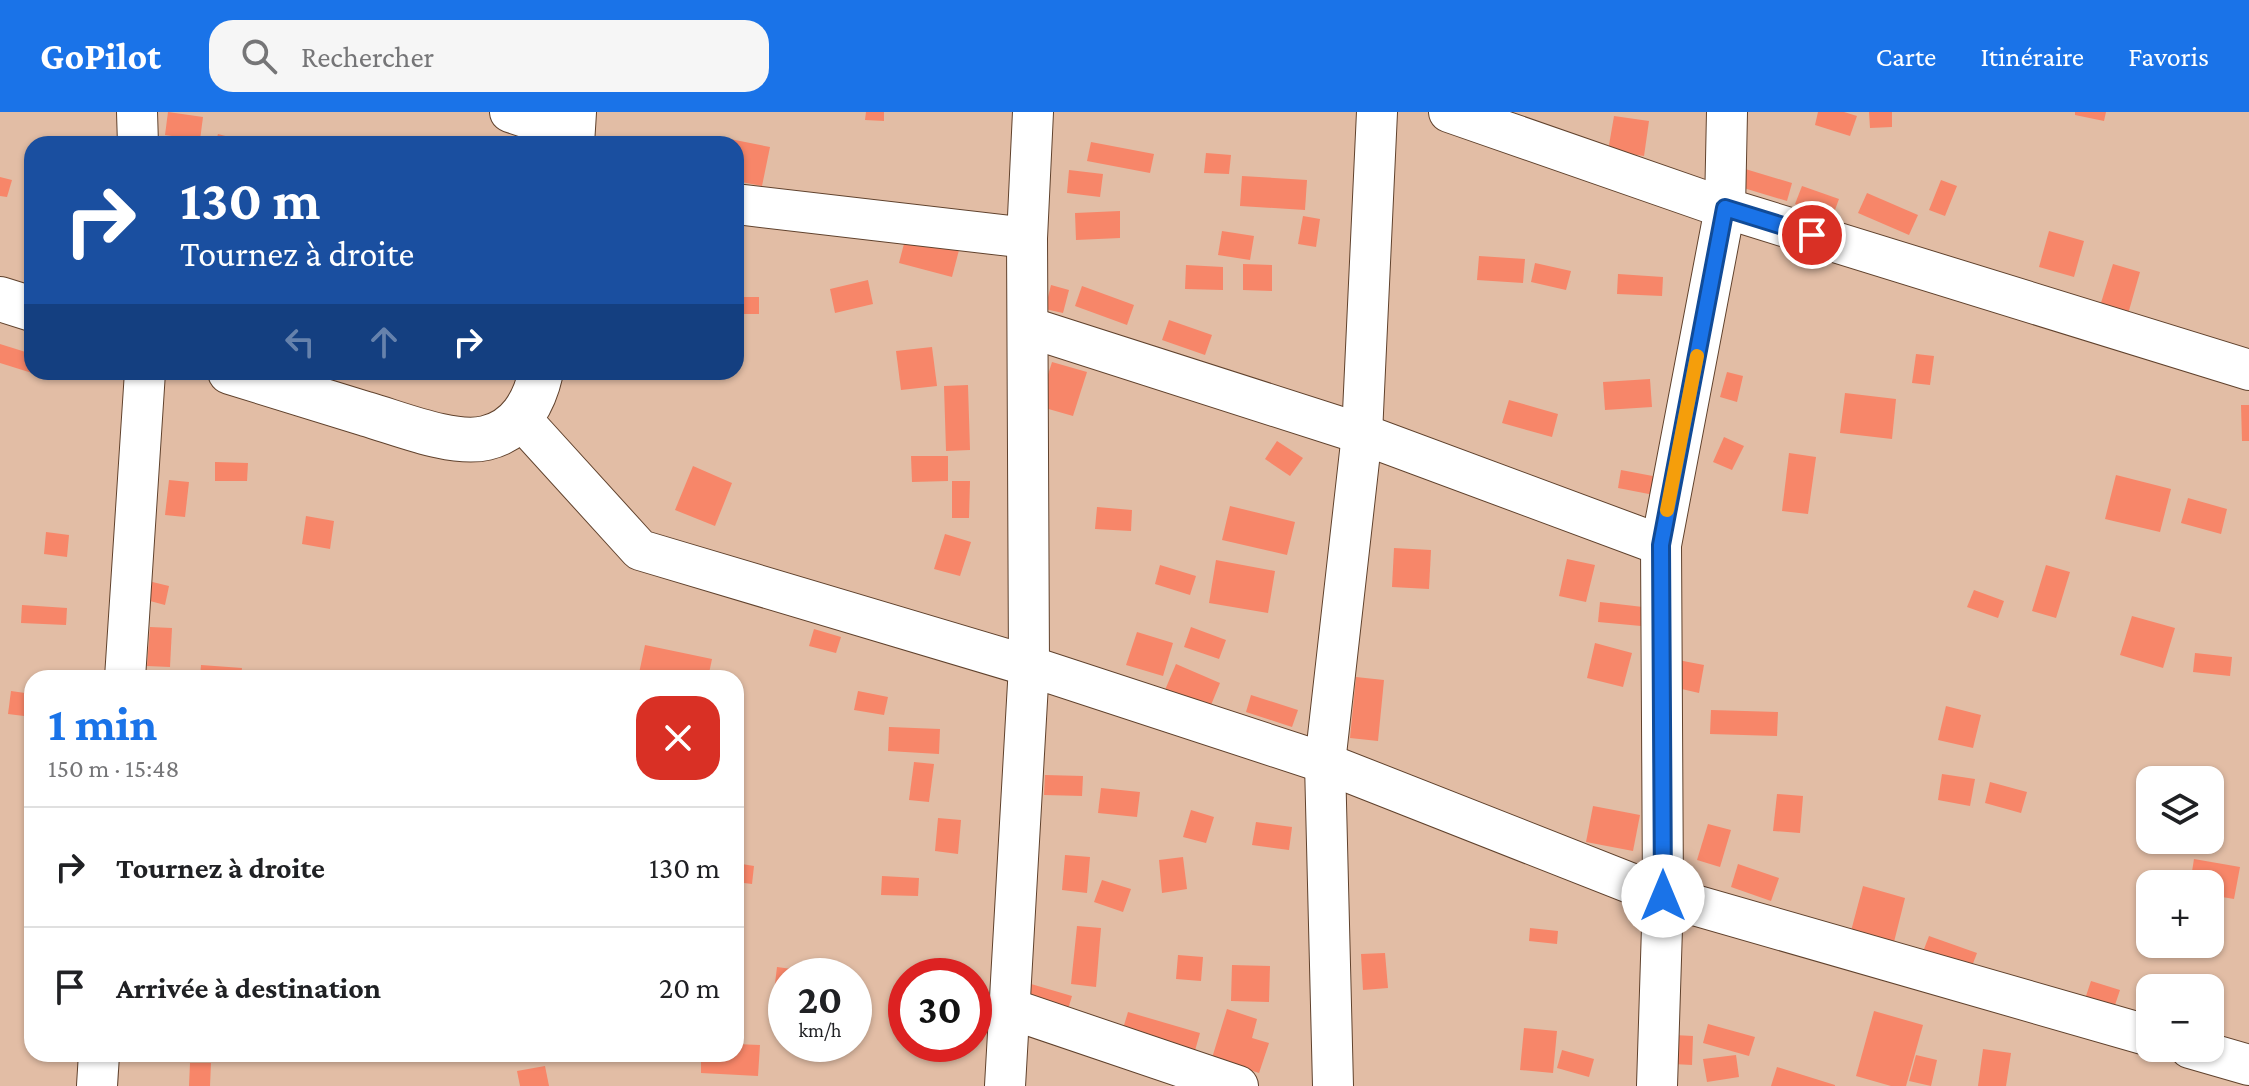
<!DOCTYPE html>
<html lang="fr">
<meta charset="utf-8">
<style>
:root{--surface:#fff;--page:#f6f6f6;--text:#202124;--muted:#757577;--line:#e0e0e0;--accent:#1a73e8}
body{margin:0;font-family:"Crimson Pro",serif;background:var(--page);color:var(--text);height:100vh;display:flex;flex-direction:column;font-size:30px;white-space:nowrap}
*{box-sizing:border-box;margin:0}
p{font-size:26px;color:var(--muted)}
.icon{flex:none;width:44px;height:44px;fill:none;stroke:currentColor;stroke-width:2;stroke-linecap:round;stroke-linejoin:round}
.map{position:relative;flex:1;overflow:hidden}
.side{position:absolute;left:24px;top:558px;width:720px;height:392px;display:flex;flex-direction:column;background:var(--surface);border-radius:24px;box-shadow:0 2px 6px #0004}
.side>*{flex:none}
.hud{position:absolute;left:24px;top:24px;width:720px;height:244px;border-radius:24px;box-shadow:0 2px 6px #0004;background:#1a4fa0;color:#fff;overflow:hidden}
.buttons{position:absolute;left:2136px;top:654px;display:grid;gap:16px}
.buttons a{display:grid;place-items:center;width:88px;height:88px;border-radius:16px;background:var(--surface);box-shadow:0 2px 6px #0004;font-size:40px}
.speed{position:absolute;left:768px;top:846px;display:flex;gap:16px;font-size:40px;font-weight:700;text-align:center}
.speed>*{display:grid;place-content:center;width:104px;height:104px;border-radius:50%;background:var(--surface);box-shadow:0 2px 6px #0004;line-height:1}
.speed small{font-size:20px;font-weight:400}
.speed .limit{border:12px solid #d22;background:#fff;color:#111}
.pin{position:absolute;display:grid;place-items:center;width:68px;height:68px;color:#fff;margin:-34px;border:4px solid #fff;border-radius:50%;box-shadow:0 2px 8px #0007}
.me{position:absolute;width:88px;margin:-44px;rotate:0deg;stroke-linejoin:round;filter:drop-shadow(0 0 6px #0008)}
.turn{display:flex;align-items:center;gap:28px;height:168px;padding:0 24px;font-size:36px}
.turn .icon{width:104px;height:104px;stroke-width:2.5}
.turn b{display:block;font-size:56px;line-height:68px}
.lanes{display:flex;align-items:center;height:76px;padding:0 24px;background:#0003;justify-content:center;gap:40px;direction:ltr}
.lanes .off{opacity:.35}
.round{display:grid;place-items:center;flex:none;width:84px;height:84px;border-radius:24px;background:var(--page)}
.overview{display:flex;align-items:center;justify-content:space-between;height:136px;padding:0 24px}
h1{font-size:48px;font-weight:700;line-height:60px;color:var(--accent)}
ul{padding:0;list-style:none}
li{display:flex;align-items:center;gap:24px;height:120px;padding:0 24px;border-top:2px solid var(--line)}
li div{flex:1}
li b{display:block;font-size:30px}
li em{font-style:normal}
header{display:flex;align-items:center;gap:48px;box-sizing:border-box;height:112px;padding:0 40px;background:var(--accent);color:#fff}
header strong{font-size:38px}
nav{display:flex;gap:44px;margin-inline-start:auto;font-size:28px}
.search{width:560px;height:72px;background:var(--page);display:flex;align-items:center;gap:20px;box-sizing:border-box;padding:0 28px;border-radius:24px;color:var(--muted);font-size:30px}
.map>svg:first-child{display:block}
.building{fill:#f78669}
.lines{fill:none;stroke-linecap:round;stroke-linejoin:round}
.minor-casing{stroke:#60422d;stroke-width:42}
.primary-casing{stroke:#60422d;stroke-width:46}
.minor{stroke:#fff;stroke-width:40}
.primary{stroke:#fff;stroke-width:44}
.route-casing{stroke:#114b97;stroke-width:20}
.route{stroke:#1a73e8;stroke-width:14}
.slow{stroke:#f59e0b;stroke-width:14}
</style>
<header>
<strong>GoPilot</strong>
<div class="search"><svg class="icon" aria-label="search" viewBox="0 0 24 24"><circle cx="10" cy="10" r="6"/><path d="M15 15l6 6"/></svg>Rechercher</div>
<nav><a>Carte</a><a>Itinéraire</a><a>Favoris</a></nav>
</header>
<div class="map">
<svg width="2249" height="974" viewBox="0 0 2249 974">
<rect width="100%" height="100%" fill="#e2bda5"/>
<g class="building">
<polygon points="168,0 203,5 200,28 165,23"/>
<polygon points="866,0 884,0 884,9 865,8"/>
<polygon points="1818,0 1844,0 1857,4 1850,24 1815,13"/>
<polygon points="1869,0 1892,0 1892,15 1870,16"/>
<polygon points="2075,0 2106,0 2104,9 2075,3"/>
<polygon points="1614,4 1649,9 1644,44 1608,39"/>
<polygon points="218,22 251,31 251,32 215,32"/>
<polygon points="730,27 770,35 762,74 736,69 736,32 729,32"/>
<polygon points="1091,30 1154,42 1150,61 1087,49"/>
<polygon points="1206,41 1231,43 1229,62 1204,61"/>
<polygon points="1742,56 1792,71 1787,89 1737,74"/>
<polygon points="1069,58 1103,62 1100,85 1067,81"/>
<polygon points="1242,64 1307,68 1305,98 1240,94"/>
<polygon points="0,65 12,68 7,85 0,84"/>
<polygon points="1941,68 1957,74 1945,104 1929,98"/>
<polygon points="1802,74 1839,87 1832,106 1795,92"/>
<polygon points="1867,81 1918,103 1909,123 1858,101"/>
<polygon points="1120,99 1120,126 1076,128 1075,101"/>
<polygon points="1303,104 1320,107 1316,135 1298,132"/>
<polygon points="1222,119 1254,124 1250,148 1218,143"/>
<polygon points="2049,119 2084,129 2074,165 2039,155"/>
<polygon points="906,124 959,138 952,165 899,151"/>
<polygon points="1479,144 1525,147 1523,171 1477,168"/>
<polygon points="1535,151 1571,159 1566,178 1531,170"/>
<polygon points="1243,152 1272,153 1272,179 1243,178"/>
<polygon points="2113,152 2140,160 2128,202 2100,194"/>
<polygon points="1186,153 1223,155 1223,178 1185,177"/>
<polygon points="1618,162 1663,165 1662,184 1617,182"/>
<polygon points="868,168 873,192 835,201 830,177"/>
<polygon points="1051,173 1069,178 1063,201 1045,197"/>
<polygon points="1082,174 1134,193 1127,213 1075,194"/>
<rect x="736" y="185" width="23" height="17"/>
<polygon points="1169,208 1212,223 1205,243 1162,228"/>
<polygon points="0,232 32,242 32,261 0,251"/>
<polygon points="932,235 937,274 901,278 896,239"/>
<polygon points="1916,242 1934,244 1930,273 1912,271"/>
<polygon points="1052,250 1087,260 1073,304 1038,294"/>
<polygon points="1727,260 1743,264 1737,290 1720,285"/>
<polygon points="1650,267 1652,295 1605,298 1603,270"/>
<polygon points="968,273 970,338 946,339 944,274"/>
<polygon points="1845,281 1896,287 1892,327 1840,321"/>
<polygon points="1509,288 1558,302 1552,325 1502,311"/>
<polygon points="2241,293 2249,293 2249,329 2242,329"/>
<polygon points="1724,325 1744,334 1732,358 1713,350"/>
<polygon points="1277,329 1303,346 1290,364 1265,347"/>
<polygon points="1789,341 1816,345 1808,402 1782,399"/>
<polygon points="911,344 948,344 948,369 912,370"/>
<polygon points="215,350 248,351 247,369 215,369"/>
<polygon points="693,354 732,371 715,414 675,398"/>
<polygon points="1621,358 1658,365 1654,383 1618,376"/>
<polygon points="2116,363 2171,377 2160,420 2105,407"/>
<polygon points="169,368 189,370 185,405 165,403"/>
<polygon points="952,369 970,369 969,406 952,406"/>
<polygon points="2188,386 2227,397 2221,422 2181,411"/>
<polygon points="1230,394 1295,410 1287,443 1222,428"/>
<polygon points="1097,395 1132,398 1131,419 1095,417"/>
<polygon points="306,404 334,409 330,437 302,432"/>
<polygon points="46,420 69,423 67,445 44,442"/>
<polygon points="945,422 971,430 960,464 934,457"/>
<polygon points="1394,436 1431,438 1429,477 1392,475"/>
<polygon points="1567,447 1595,453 1586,490 1559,484"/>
<polygon points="1216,448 1275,459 1268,501 1209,491"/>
<polygon points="1160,453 1196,464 1190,483 1155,472"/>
<polygon points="2046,453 2070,460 2056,506 2032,499"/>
<polygon points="140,467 169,474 165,493 135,485"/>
<polygon points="1974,478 2004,489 1998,506 1967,495"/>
<polygon points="1600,490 1643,495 1641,514 1598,510"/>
<polygon points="22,493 67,496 66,513 21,511"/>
<polygon points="2132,504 2175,516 2163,556 2120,543"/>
<polygon points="150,515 172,516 170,555 147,554"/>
<polygon points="1191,515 1226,528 1219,547 1184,535"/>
<polygon points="814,517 841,525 836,541 809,534"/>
<polygon points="1137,520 1173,531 1163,564 1126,553"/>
<polygon points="1595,531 1632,541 1623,575 1587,566"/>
<polygon points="645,533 712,547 708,566 638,566"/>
<polygon points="2195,541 2232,545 2230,564 2193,560"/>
<polygon points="1678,548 1704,553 1699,581 1673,575"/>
<polygon points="1176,552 1220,571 1209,598 1165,578"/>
<polygon points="201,553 242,556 241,566 200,566"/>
<polygon points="1356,565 1384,568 1378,629 1350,626"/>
<polygon points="11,579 32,582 32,605 8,602"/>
<polygon points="858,579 888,585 884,603 854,598"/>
<polygon points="1251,583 1298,598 1292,615 1246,600"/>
<polygon points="1946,594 1981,603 1973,636 1938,628"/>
<polygon points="1711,598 1778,600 1777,624 1710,622"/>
<polygon points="889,615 940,617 939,642 888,639"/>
<polygon points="914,650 934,652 929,690 909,688"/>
<polygon points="1942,662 1975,667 1970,694 1938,688"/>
<polygon points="1045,663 1083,664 1082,684 1044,683"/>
<polygon points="1990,670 2027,680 2021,701 1985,691"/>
<polygon points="1101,676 1140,680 1137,705 1098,701"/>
<polygon points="1777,682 1803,684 1800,721 1773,719"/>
<polygon points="1593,694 1640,703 1633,739 1586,730"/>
<polygon points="1191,698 1214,705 1206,731 1183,725"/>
<polygon points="938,706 961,708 958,742 935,739"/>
<polygon points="1256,710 1292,715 1289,738 1252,733"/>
<polygon points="1708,712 1731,718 1720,755 1697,748"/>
<polygon points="1065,743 1090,745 1087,781 1062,778"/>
<polygon points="1183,745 1187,777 1162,781 1159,748"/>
<polygon points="2194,747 2240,755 2234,787 2210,783 2210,772 2190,772"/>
<polygon points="736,751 754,754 752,772 736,770"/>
<polygon points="1738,752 1779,766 1771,789 1731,775"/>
<polygon points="882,764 919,766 918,784 881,783"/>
<polygon points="1102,768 1131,777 1123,800 1094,790"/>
<polygon points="1863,774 1905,786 1894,830 1851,819"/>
<polygon points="1077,814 1101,816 1096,875 1071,872"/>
<polygon points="1530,816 1558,819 1557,832 1529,829"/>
<polygon points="1929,824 1977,841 1969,862 1921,845"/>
<polygon points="1385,841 1388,876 1363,878 1361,842"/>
<polygon points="1178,843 1203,845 1201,869 1176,867"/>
<polygon points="1232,853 1270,854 1269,890 1231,889"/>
<polygon points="777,855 799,858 799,864 786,864 786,897 772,896"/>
<polygon points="2091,869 2120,878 2114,896 2085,887"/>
<polygon points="1031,872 1072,884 1066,904 1025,892"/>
<polygon points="1227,897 1257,907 1252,926 1269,931 1259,961 1212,946"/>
<polygon points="1874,899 1923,913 1906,974 1891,974 1856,964"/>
<polygon points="1128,900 1200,921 1194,942 1122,920"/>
<polygon points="1708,912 1755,925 1749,944 1703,931"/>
<polygon points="1524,916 1557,919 1553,961 1520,958"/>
<polygon points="1674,923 1693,924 1692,953 1673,952"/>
<polygon points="736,932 760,933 758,964 701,961 701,942 736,942"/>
<polygon points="1983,937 2011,941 2006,974 1978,974"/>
<polygon points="1562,938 1594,947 1589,965 1557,956"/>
<polygon points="1736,943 1739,965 1707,970 1703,947"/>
<polygon points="1916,943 1937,948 1931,974 1909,969"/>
<polygon points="190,951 211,951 210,974 189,974"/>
<polygon points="545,954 549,974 520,974 517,959"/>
<polygon points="1777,955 1835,973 1835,974 1771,974"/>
</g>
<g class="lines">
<g class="minor-casing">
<g id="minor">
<polyline points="137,0 138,32"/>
<polyline points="510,0 573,21"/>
<polyline points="1449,0 1725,96 2249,258"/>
<polyline points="736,92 1027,126"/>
<polyline points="1028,215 1362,322 1661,433"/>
<polyline points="521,307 640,438 1029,554 1325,651 1663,784 2150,924"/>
<polyline points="125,566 145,260"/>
<polyline points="1008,896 1238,974"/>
<polyline points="2190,936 2249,953"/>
<polyline points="97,974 99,942"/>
<polyline points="1005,974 1029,554 1027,126 1033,0"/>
<polyline points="1333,974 1325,651 1362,322 1377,0"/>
<polyline points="1657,974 1663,784 1661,433 1725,96 1727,0"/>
</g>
</g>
<g class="primary-casing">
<g id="primary">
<polyline points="572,32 574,0"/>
<polyline points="0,187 32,197"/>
<path d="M230 260C275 274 320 288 366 302 398 311 453 334 486 326 519 318 534 291 541 260"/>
</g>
</g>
<use href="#minor" class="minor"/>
<use href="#primary" class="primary"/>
</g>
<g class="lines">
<g class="route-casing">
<polyline id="route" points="1663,784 1661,433 1725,96 1812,123"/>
</g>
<use href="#route" class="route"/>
<polyline class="slow" points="1667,398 1697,244"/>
</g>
</svg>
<div class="buttons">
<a><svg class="icon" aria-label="layers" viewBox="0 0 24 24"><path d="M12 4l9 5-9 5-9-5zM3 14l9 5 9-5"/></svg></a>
<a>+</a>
<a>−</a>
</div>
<div class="speed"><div>20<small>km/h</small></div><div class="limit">30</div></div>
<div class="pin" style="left:1812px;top:123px;background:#d93025"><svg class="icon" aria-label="arrive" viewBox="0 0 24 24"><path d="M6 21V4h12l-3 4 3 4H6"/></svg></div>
<svg class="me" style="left:1663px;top:784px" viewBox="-20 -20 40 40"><circle r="19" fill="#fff"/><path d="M0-13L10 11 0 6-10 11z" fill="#1a73e8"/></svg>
<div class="hud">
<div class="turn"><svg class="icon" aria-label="right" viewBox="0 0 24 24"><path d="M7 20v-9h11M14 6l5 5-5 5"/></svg><div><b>130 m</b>Tournez à droite</div></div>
<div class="lanes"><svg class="icon off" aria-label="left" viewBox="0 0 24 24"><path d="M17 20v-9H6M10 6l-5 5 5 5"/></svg><svg class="icon off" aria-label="ahead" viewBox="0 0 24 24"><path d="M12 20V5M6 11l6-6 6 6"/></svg><svg class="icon" aria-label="right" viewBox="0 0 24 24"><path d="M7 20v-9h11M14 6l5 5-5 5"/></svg></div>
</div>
<section class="side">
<div class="overview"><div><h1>1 min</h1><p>150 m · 15:48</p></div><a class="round" style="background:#d93025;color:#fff"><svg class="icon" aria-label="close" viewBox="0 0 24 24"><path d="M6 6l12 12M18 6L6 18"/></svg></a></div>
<ul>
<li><svg class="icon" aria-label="right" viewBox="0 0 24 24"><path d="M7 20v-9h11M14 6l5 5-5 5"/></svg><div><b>Tournez à droite</b></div><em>130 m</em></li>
<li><svg class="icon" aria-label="arrive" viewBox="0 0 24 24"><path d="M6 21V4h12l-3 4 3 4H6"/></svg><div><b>Arrivée à destination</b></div><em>20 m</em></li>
</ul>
</section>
</div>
